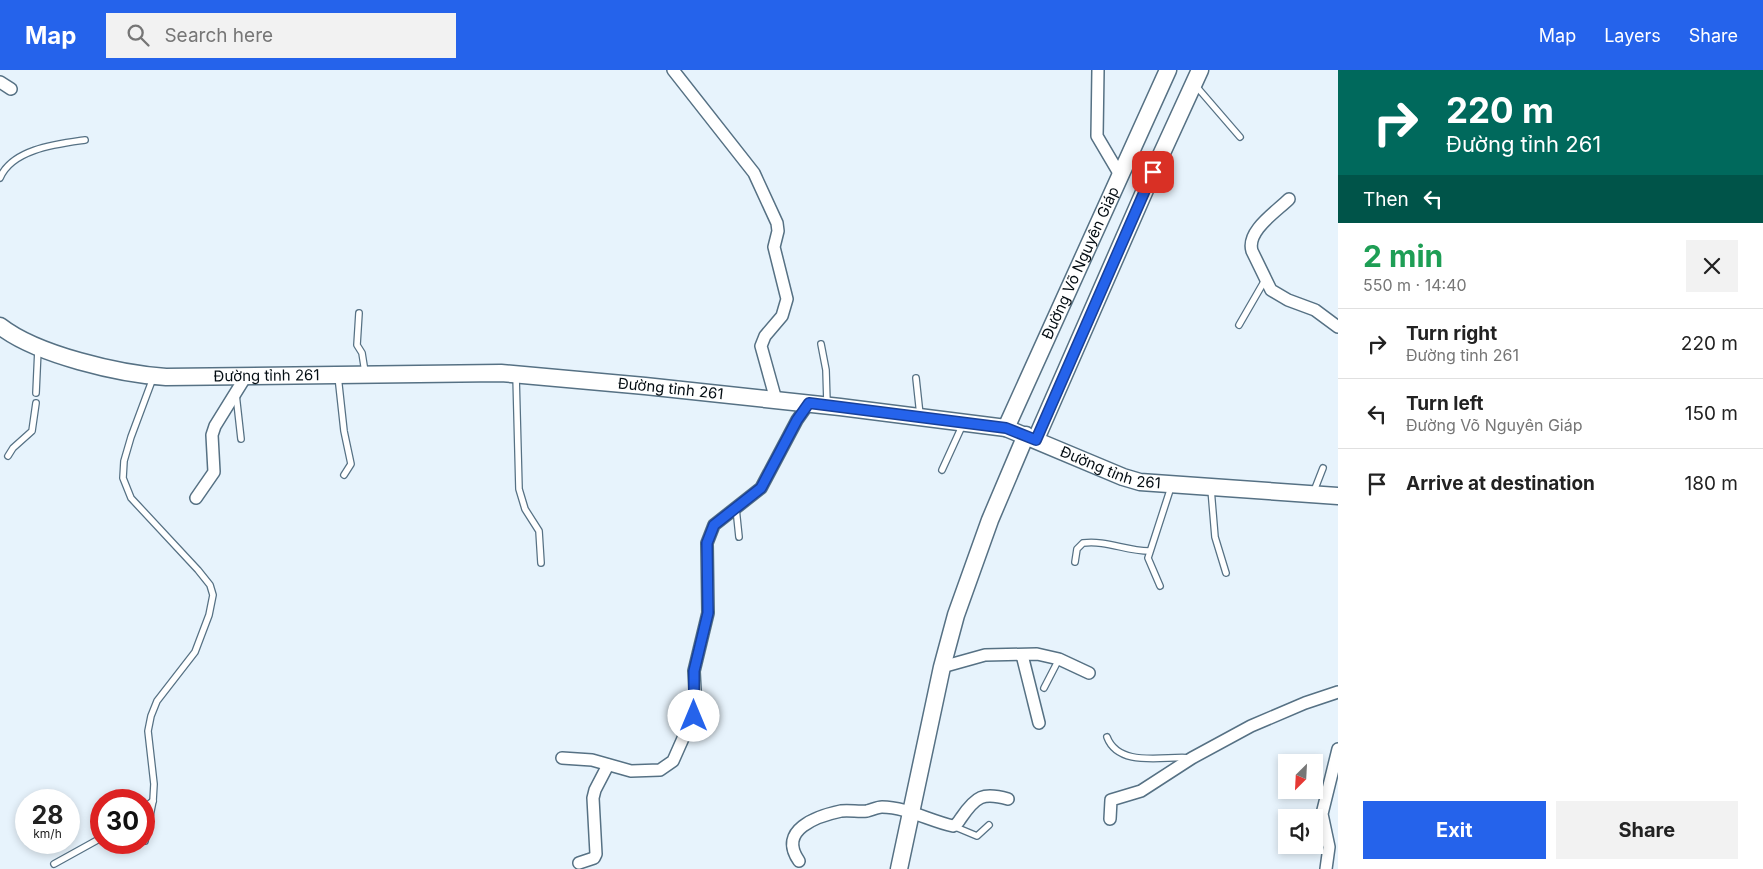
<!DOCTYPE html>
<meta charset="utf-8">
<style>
:root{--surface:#fff;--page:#f2f2f2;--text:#222;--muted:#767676;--line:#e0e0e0;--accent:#2563eb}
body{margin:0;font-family:Inter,sans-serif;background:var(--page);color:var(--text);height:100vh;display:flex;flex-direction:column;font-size:19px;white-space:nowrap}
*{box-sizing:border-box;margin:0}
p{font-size:16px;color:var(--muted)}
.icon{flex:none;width:28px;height:28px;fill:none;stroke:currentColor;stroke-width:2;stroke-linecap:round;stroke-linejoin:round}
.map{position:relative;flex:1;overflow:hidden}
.panel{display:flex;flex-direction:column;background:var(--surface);width:425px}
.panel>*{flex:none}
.top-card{background:#00695c;color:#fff;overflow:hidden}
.needle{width:32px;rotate:204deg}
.tools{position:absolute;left:1278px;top:684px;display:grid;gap:10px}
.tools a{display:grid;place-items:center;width:45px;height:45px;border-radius:0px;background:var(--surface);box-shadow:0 2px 8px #0003;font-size:25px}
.speed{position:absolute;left:15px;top:719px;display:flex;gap:10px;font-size:25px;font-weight:700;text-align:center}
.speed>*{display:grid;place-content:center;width:65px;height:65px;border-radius:50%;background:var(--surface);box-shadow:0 2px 8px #0003;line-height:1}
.speed small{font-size:12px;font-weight:400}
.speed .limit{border:8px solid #d22;background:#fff;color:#111}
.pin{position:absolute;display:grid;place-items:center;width:42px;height:42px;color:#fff;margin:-21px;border-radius:10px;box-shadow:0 2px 8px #0006}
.me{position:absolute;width:55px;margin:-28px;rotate:0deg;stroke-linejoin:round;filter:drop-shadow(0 0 4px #0008)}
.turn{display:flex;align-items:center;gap:18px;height:105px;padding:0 25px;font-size:22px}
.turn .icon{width:65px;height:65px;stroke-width:2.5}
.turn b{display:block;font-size:35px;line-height:42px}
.then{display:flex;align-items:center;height:48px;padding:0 25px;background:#0003;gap:10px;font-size:19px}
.round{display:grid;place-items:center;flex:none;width:52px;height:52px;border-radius:0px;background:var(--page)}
.overview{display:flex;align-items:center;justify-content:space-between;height:85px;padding:0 25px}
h1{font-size:30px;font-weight:700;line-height:38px;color:#1e9e55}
.action{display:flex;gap:10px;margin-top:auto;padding:10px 25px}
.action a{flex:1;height:58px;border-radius:0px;background:var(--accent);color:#fff;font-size:20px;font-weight:700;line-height:58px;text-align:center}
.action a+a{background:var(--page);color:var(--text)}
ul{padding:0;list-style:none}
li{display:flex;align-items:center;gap:15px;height:70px;padding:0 25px;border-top:1px solid var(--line)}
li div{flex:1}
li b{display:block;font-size:19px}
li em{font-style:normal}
header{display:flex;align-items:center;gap:30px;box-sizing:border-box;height:70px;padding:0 25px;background:var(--accent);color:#fff}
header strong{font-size:24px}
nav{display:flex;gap:28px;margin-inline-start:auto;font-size:18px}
.search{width:350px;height:45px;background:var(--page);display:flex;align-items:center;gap:12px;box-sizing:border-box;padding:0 18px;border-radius:0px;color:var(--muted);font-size:19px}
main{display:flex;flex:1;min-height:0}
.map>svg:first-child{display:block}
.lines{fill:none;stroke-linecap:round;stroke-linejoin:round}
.lane-casing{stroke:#567184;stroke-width:8}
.street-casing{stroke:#567184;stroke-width:14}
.secondary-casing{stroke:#567184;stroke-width:19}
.lane{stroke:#fff;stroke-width:5.5}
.street{stroke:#fff;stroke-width:11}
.secondary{stroke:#fff;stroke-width:16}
.route-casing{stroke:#184099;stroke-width:12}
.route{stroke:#2563eb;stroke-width:9}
.labels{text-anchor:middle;stroke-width:4;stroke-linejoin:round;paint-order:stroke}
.street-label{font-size:15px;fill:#040d13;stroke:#fff}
</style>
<header>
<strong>Map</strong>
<div class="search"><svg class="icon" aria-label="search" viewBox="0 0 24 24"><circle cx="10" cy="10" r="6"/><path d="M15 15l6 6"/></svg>Search here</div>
<nav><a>Map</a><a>Layers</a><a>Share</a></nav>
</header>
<main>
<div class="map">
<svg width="1338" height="799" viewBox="0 0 1338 799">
<rect width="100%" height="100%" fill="#e7f3fc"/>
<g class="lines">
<g class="lane-casing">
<g id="lane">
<polyline points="1196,16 1240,67"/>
<path d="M0 108C12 79 57 74 85 70"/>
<polyline points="359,243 357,275 362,283 365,302"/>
<polyline points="1239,255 1265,210"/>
<polyline points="821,274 826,300 827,333"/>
<polyline points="516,305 519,419 525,439 539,461 541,493"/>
<polyline points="338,306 344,361 351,394 344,405"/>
<polyline points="916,308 920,345"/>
<polyline points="36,323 38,279"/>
<polyline points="236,324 241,369"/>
<polyline points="8,386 13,378 32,361 36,333"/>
<polyline points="942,400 963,354"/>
<polyline points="1211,419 1215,467 1226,503"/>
<polyline points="1314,421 1323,398"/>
<polyline points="736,438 739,467"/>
<path d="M1075 492 1077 479 1083 473C1106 470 1126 481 1149 481"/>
<polyline points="1160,516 1148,488 1171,417"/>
<polyline points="1044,618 1059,589"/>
<path d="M1107 667C1119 699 1167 685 1191 688"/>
<polyline points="144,738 153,731"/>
<polyline points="953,756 977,766 989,755"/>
<polyline points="145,771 153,731 154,714 148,661 151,646 157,631 195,582 209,545 213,525 210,515 198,500 131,428 123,408 124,391 131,367 153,308"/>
<polyline points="54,794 101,768"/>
</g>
</g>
<g class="street-casing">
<g id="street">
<polyline points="673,0 754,103 777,153 778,161 774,177 787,229 782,246 765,266 761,276 776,330"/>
<polyline points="1098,0 1097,66 1120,105"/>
<polyline points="0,12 11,19"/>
<path d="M1289 129C1276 142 1246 161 1252 181L1271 220 1288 230 1315 240 1338 257"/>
<polyline points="196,428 214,402 212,365 215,356 246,306"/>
<polyline points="1022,585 1039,653"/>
<polyline points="942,597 985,585 1037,584 1059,589 1089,603"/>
<polyline points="562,688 592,690 631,701 660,700 673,691 696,639 694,601 708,543 707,473 714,455 761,418 797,350 809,333"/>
<polyline points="1110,749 1111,730 1141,721 1192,688 1251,656 1305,633 1338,622"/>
<path d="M799 791C777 760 817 746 841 741 850 740 859 742 867 741 872 740 877 737 882 737 906 737 930 751 953 756 958 754 958 752 961 748 976 726 983 722 1008 729"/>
<polyline points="579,793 594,788 596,784 593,728 595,720 608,695"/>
<polyline points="1326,799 1329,777 1322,744 1338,679"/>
</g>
</g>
<g class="secondary-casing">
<g id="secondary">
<path id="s1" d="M0 256C37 285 120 304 166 307L501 303 645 316 840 337 1006 358 1123 407 1140 412 1338 426"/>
<path id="s2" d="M1006 358 1168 0"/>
<polyline points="1036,369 1145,120 1200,0"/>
<polyline points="899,799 942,597 956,545 990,450 1026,365"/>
</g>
</g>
<use href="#lane" class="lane"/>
<use href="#street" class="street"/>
<use href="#secondary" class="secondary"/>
</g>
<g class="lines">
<g class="route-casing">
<polyline id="route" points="694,646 694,601 708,543 707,473 714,455 761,418 797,350 809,333 1006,358 1036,370 1153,102"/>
</g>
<use href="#route" class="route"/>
</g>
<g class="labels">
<g class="street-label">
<text dy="5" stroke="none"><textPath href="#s2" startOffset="181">Đường Võ Nguyên Giáp</textPath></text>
<text dy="5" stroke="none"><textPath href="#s1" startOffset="276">Đường tỉnh 261</textPath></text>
<text dy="5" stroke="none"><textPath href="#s1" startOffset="681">Đường tỉnh 261</textPath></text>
<text dy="5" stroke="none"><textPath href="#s1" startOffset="1131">Đường tỉnh 261</textPath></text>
</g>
</g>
</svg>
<div class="tools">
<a><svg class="needle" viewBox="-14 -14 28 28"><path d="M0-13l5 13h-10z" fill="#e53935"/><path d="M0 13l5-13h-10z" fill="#767676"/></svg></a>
<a><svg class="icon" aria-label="sound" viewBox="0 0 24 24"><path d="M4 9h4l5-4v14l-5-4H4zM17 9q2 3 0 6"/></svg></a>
</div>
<div class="speed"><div>28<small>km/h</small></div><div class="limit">30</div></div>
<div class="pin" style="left:1153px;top:102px;background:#d93025"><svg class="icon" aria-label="arrive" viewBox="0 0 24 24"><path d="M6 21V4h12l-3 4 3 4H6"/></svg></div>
<svg class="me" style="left:694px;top:646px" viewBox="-20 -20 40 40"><circle r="19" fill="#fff"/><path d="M0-13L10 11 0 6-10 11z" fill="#2563eb"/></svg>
</div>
<section class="panel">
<div class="top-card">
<div class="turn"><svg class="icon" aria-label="right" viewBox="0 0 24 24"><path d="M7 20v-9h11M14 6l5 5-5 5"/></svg><div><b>220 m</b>Đường tỉnh 261</div></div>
<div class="then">Then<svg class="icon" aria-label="left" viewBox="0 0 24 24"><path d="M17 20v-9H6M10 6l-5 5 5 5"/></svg></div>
</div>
<div class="overview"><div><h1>2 min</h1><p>550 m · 14:40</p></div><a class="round"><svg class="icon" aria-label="close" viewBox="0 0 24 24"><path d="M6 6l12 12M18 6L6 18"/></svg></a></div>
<ul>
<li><svg class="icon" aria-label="right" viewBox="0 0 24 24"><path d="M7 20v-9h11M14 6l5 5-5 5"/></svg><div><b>Turn right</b><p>Đường tỉnh 261</p></div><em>220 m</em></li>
<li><svg class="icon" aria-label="left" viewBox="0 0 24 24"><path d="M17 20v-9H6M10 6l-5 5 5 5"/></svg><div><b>Turn left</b><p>Đường Võ Nguyên Giáp</p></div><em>150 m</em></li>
<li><svg class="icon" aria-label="arrive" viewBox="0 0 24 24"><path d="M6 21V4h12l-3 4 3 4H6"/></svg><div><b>Arrive at destination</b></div><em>180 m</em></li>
</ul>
<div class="action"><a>Exit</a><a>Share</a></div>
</section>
</main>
